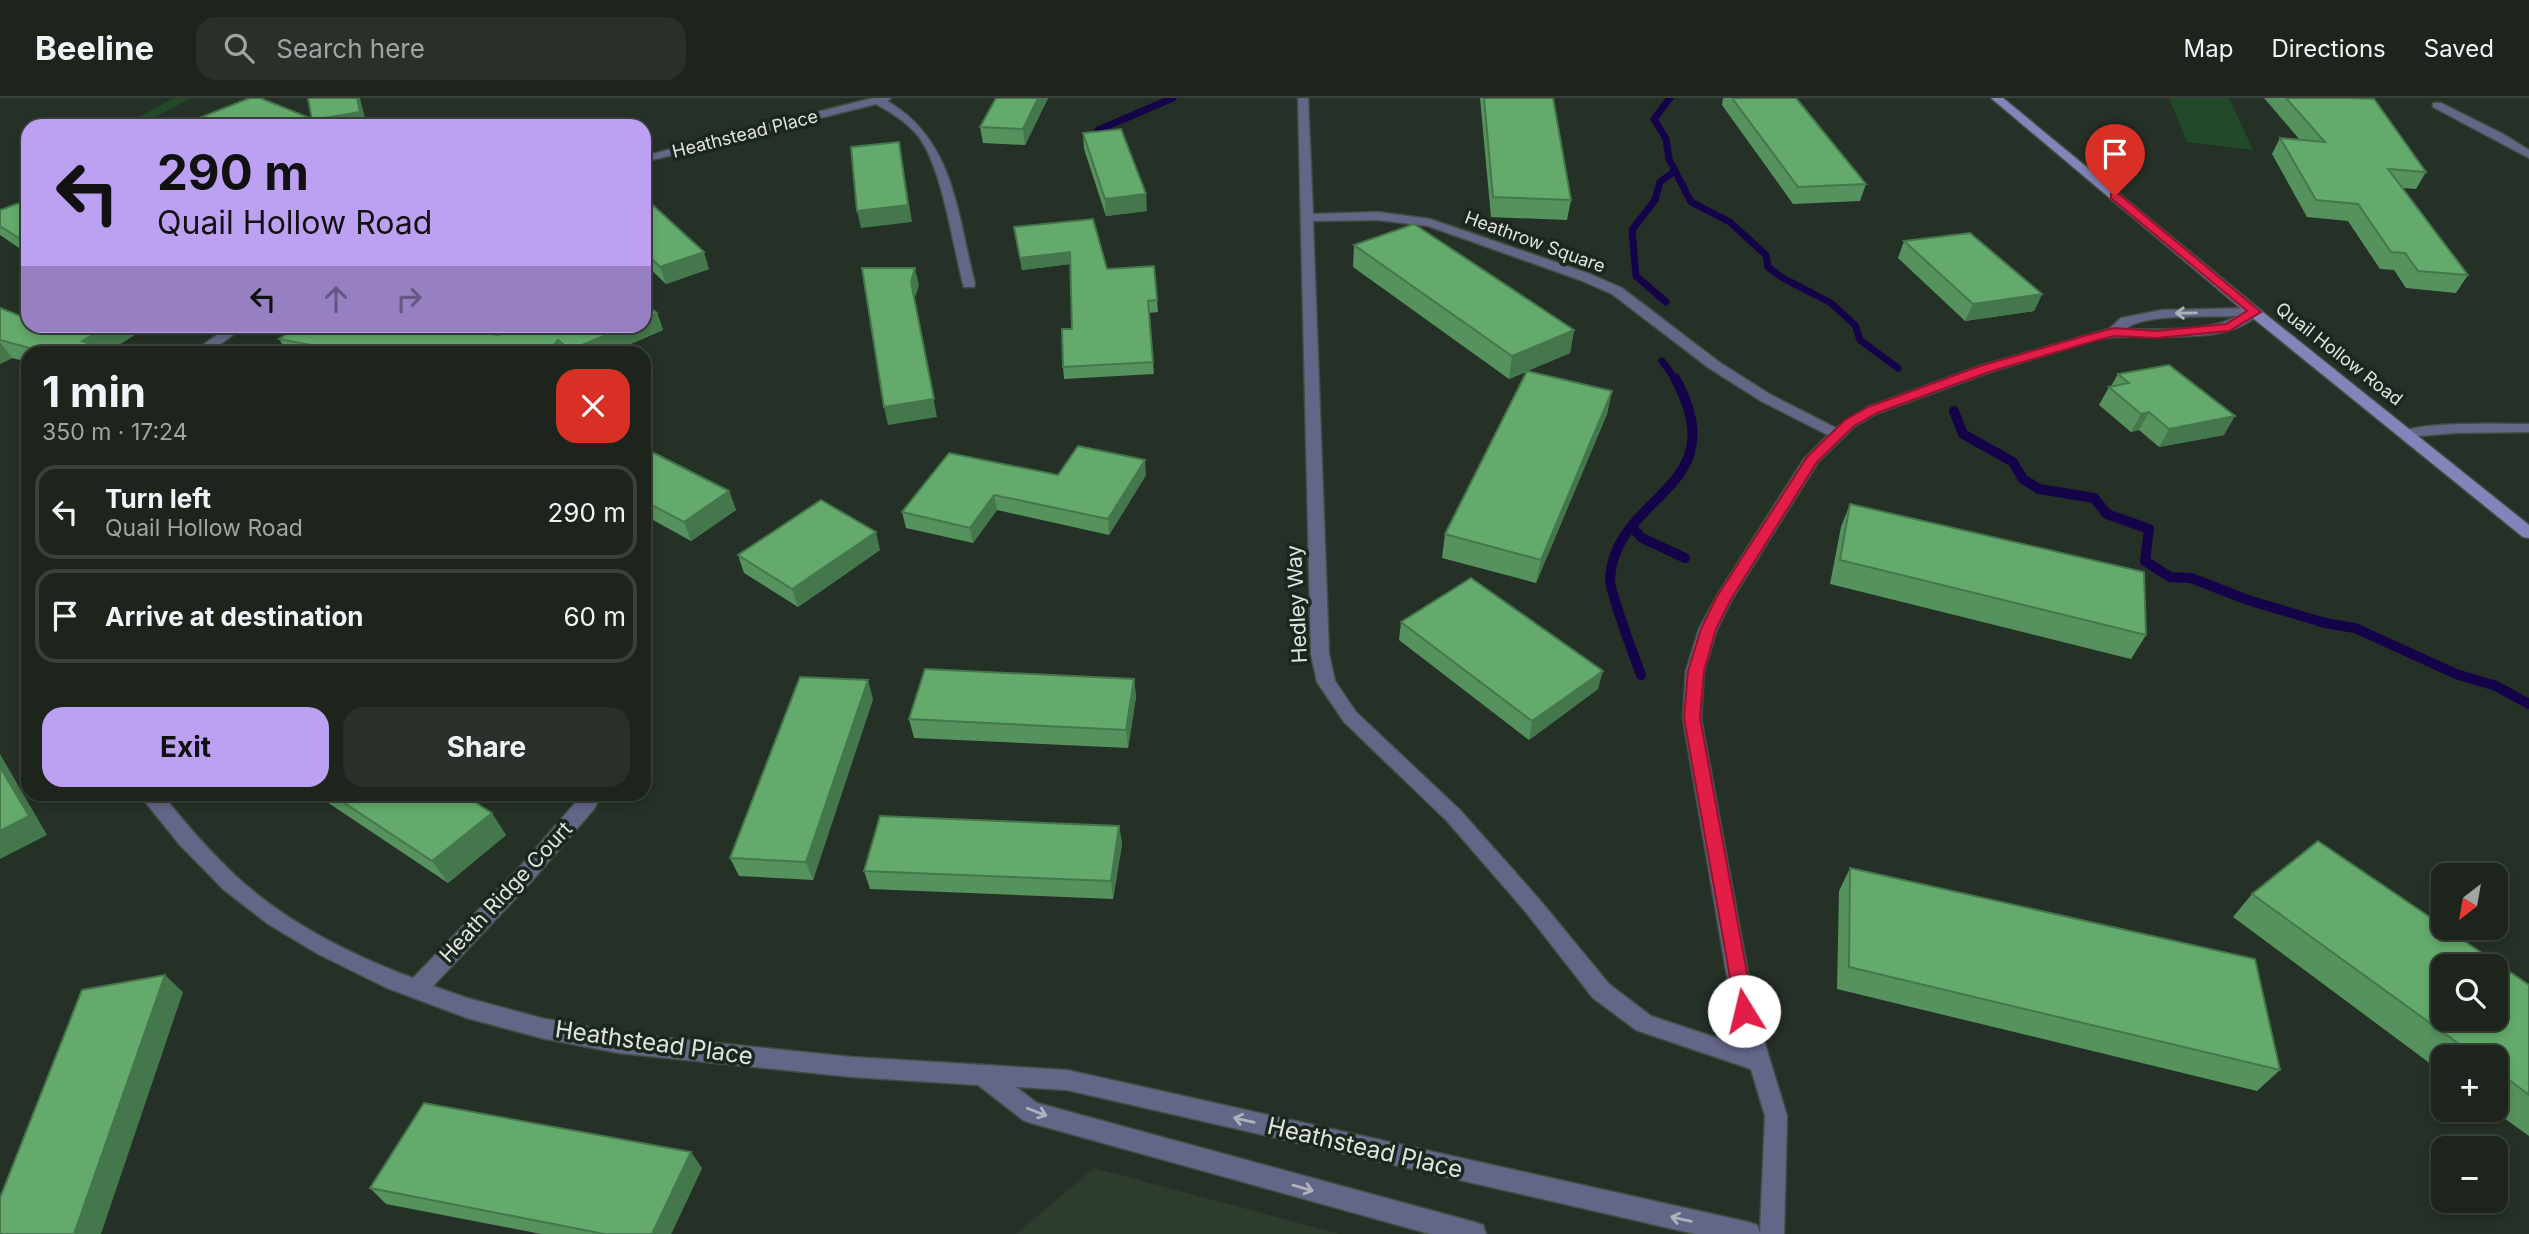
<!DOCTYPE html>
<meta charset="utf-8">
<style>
:root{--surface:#1c241c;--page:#293029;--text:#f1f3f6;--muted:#a0a4a3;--line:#3a413b;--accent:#bca0f2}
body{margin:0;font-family:Inter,sans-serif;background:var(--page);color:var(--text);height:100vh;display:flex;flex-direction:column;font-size:26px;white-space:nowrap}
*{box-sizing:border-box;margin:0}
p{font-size:23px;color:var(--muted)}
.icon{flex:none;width:38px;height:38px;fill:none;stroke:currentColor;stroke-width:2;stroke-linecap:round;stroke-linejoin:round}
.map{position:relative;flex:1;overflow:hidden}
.details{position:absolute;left:21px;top:248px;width:630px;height:455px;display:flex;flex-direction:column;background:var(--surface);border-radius:21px;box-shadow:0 4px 10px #0003,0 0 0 2px var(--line)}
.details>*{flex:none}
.guide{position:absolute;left:21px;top:21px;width:630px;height:214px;border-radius:21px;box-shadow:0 4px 10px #0003,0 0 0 2px var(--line);background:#bca0f2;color:#111;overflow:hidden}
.needle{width:46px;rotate:211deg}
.tools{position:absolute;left:2431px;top:765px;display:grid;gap:14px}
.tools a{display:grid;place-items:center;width:77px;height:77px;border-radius:14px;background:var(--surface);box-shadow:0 4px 10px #0003,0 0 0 2px var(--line);font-size:35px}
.pin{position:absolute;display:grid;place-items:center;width:60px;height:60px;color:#fff;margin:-72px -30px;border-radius:50% 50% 50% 0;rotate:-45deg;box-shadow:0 0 7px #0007}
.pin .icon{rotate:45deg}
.me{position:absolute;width:77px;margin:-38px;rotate:351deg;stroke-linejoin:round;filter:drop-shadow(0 0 5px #0008)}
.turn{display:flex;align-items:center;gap:24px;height:147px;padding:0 21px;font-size:32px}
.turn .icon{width:91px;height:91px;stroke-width:2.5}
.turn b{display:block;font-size:49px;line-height:60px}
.lanes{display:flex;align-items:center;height:66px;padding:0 21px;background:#0003;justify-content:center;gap:35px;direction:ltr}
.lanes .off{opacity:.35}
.round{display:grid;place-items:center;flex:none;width:74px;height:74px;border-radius:21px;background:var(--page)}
.headline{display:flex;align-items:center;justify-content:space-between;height:119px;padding:0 21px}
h1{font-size:42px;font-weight:700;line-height:52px}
.primary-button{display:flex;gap:14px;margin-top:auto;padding:14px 21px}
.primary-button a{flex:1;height:80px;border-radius:21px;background:var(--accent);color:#111;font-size:28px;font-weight:700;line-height:80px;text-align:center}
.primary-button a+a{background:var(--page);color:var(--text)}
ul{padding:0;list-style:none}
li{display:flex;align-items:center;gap:21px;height:94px;margin:0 14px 10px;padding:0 7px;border:4px solid var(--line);border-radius:21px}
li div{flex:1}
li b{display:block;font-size:26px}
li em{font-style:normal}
header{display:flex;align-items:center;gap:42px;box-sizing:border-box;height:98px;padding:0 35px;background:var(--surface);border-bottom:2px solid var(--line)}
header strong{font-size:33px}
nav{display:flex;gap:38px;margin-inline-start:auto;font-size:24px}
.search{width:490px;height:63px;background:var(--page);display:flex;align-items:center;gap:18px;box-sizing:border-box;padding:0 24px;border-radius:21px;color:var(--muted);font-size:26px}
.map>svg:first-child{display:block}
.built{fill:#2e3c2f}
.green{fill:#224a28}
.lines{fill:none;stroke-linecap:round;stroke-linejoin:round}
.stream-far1{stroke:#140349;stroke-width:7}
.stream{stroke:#140349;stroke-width:10}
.street-casing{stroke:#434d43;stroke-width:3}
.secondary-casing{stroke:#434d43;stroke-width:3}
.street{fill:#636687;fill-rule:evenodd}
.secondary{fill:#8185ba;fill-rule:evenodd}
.wall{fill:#55925d}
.shaded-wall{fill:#45774c}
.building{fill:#63aa6c;stroke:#45774c;stroke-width:2;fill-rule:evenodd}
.oneway{stroke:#adb2bb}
.route{fill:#e11d48;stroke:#92132f;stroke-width:2}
.labels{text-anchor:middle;stroke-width:7;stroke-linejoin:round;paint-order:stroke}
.far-street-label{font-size:18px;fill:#dee4de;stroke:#1c261d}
.street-label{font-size:21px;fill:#dee4de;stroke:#1c261d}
.near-street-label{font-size:24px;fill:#dee4de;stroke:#1c261d}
</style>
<header>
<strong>Beeline</strong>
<div class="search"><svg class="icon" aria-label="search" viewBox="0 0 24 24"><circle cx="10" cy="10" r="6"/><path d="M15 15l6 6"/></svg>Search here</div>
<nav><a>Map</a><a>Directions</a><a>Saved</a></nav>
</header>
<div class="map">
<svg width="2529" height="1136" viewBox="0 0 2529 1136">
<rect width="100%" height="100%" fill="#253026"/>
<polygon class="built" points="1094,1070 1340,1136 1016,1136"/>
<g class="green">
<polygon points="174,0 191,0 139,28 122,28"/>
<polygon points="2169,0 2229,0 2253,52 2187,44"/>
</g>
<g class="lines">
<g class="stream-far1">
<polyline points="1670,0 1654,21 1666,41 1669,61 1691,104 1730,124 1766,157 1768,169 1781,179 1831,205 1855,227 1860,242 1898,270"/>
<polyline points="1098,32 1173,0"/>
<polyline points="1666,204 1636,178 1632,132 1655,102 1660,84 1675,73"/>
<polyline points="1662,263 1676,282"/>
</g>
<g class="stream">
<polyline points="1954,313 1963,336 2013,364 2023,381 2039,391 2094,400 2107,416 2149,431 2145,463 2170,479 2191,480 2248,502 2325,525 2355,530 2456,576 2496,588 2529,606"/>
<polyline points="1632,429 1642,440 1685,460"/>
<path d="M1641 577C1635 560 1609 493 1610 480 1616 394 1737 392 1675 280"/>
</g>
<g class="street-casing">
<g id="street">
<path d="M873 0H891L887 3C955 42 957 117 975 186L974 189H964L963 186C953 147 942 70 919 39 907 24 892 15 876 6L644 64V58Z"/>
<path d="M1298 0H1308L1313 116 1378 114 1430 121 1590 176 1622 190 1719 264 1771 297 1836 330 1868 309 1980 268 2109 231 2121 220 2162 212 2254 210 2261 214C2223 253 2146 231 2098 241L1990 274 1878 315 1855 328 1818 364 1732 501 1717 531 1704 573 1701 620 1755 913 1787 1018 1784 1136H1695L1067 992 1016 989 1037 1005 1474 1124 1483 1127 1486 1136H1430L1031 1025 1023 1022 978 987 852 979 619 955 541 940 467 920 387 890 318 856 268 826 224 792 179 746 143 701 141 696H162C185 725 210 754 237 779 286 824 351 857 413 880L517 772 583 696H602L594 711 531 784 433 888 467 900 541 920 619 935 852 959 1067 972 1748 1124 1757 1127 1760 1135 1765 1018 1751 971 1636 932 1593 900 1525 813 1446 722 1344 624 1317 584 1311 556ZM1378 122 1428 128 1580 182 1612 196 1709 270 1761 303 1828 337 1804 361 1718 496 1699 531 1686 573 1683 620 1733 913 1744 949 1651 918 1609 886 1539 801 1460 712 1356 614 1335 583 1329 556 1313 123ZM2237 218C2211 234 2157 232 2126 231 2142 215 2213 219 2237 218Z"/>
<polygon points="2433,5 2441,5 2503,36 2529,52 2529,60 2433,9"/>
<polygon points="230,228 245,228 207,256 190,256"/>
<path d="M2529 326V334L2454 335 2408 339 2401 335C2414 323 2506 326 2529 326Z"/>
</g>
</g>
<g class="secondary-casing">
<polygon id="secondary" points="1991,0 2003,0 2259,211 2529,427 2529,440 2523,439 2249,217"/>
</g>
<use href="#street" class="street"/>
<use href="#secondary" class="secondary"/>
</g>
<g class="wall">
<polygon points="996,0 1048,0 1025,47 983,45 980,29"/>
<polygon points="1480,0 1553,0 1571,102 1567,122 1491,119"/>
<polygon points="1723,0 1796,0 1866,86 1860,103 1793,106 1722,7"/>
<polygon points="2264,0 2347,0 2426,74 2416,91 2402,90 2468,177 2456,195 2406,190 2394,172 2380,171 2348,123 2307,119 2272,56 2280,40 2300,42"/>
<polygon points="1083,35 1147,113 1106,118 1084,51"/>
<polygon points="644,99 709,171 666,186 644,165"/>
<polygon points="28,102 28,156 0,137 0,112"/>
<polygon points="1014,129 1107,171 1154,168 1158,214 1149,215 1154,276 1064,281 1063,269 1072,231 1070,166 1022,172"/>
<polygon points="1904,143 2042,196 2034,213 1965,223 1898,160"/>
<polygon points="1354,147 1574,232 1570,255 1527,273 1612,293 1607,316 1536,485 1442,460 1445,436 1526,274 1509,281 1353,169"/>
<polygon points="0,210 50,230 149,228 104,256 28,256 28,264 12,260 0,266"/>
<polygon points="657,215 663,232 607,256 288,256 279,241 498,237"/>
<polygon points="2118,276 2224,337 2159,349 2139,332 2131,334 2099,307 2109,289 2111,288"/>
<polygon points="644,350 729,393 736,412 691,443 644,417"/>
<polygon points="1058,377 1146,377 1109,437 997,412 973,445 906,430 902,414"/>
<polygon points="1850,406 2146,537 2131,561 1830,486 1841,429"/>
<polygon points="880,452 798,509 744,475 738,457"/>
<polygon points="1401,524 1598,591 1529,642 1399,542"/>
<polygon points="1134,581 1136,599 1128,650 914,640 909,621"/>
<polygon points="873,601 813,782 739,778 730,760"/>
<polygon points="315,696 462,696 506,737 448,785"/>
<polygon points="1119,728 1122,746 1113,801 870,791 864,773"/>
<polygon points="1850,770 2280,972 2257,993 1837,891 1839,793"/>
<polygon points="2252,796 2529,887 2529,1038 2493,1012 2496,1012 2496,959 2443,959 2443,975 2233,819"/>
<polygon points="702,1070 671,1136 541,1136 386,1106 370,1090"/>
</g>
<g class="shaded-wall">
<polygon points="357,0 360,0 367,28 316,28 312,22"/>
<polygon points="1038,0 1048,0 1025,47 1023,31"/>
<polygon points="310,20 315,28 279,28 277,25"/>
<polygon points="899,44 912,124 861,130 857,113"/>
<polygon points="1146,96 1147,113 1106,118 1105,101"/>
<polygon points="704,154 709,171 666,186 660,169"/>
<polygon points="1070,154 1071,166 1022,172 1020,160"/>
<polygon points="915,170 919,188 914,202 937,319 888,327 884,309 911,184"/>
<polygon points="2042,196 2034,213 1965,223 1973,206"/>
<polygon points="657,215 663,232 607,256 571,256 570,252 628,228 644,228 644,221"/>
<polygon points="108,228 149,228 104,256 89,256 82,243"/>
<polygon points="1574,232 1570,255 1509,281 1512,258"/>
<polygon points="558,242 564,256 546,256"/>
<polygon points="0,244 12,260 0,266"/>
<polygon points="1612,293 1607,316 1536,485 1541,462"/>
<polygon points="2149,314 2139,332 2131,334 2141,316"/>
<polygon points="2235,318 2224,337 2159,349 2169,331"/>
<polygon points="1145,362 1146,377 1109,437 1108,421"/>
<polygon points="729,393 736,412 691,443 684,424"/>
<polygon points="994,397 997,412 973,445 970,430"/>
<polygon points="876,434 880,452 798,509 792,491"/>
<polygon points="1603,573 1598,591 1529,642 1532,623"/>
<polygon points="1134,581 1136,599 1128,650 1126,632"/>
<polygon points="868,582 873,601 813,782 806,764"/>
<polygon points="0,656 47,737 0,761"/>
<polygon points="492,715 506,737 448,785 432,763"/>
<polygon points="1119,728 1122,746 1113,801 1111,783"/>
<polygon points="165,877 183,894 101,1136 74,1136"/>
<polygon points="691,1054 702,1070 671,1136 652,1136"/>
</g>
<g class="building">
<polygon points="250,0 260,0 310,20 277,25 283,28 179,28"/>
<polygon points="308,0 357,0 360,14 312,22"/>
<polygon points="996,0 1038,0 1023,31 980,29"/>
<polygon points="1484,0 1553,0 1571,102 1493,99"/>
<polygon points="1732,0 1796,0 1866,86 1798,89"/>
<polygon points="2286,0 2347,0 2374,1 2426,74 2388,71 2468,177 2418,173 2405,155 2391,154 2358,106 2316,102 2280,40 2325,44"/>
<polygon points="1121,31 1146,96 1105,101 1083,35"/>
<polygon points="899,44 908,107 857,113 851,49"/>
<polygon points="644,99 704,154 660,169 644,153"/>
<polygon points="28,102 28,146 0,128 0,112"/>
<polygon points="1093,121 1107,171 1154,168 1157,202 1148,203 1153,264 1063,269 1062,231 1072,231 1070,154 1020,160 1014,129"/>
<polygon points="1414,126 1574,232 1512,258 1354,147"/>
<polygon points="1970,135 2042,196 1973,206 1904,143"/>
<polygon points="862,170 915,170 911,184 934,301 884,309"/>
<polygon points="644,205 657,215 644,221"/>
<polygon points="0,210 28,221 28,228 43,228 50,230 55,228 108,228 82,243 92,247 89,256 52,256 0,242"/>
<polygon points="297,228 443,228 498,237 522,228 628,228 570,252 558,242 546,256 359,256 279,241"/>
<polygon points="2169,267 2235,318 2169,331 2149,314 2141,316 2109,289 2129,285 2118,276"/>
<polygon points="1527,273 1612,293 1541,462 1445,436"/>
<polygon points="1078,348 1145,362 1108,421 994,397 970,430 902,414 949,355 1058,377"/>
<polygon points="644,350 729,393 684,424 644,403"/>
<polygon points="821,402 876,434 792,491 738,457"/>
<polygon points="1850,406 2144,474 2146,537 1840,462"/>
<polygon points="1471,480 1603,573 1532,623 1401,524"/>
<polygon points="925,571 1134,581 1126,632 909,621"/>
<polygon points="800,579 868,582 806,764 730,760"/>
<polygon points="0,669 29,718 0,733"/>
<polygon points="331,696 462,696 492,715 432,763"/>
<polygon points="880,718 1119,728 1111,783 864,773"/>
<path d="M2318 743 2443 828V830H2445L2529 887V997L2496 972V959H2477L2252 796ZM2443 868H2496V920H2443Z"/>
<polygon points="1850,770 2255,861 2280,972 1849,869"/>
<polygon points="165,877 74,1136 0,1136 0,1100 82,892"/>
<polygon points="424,1005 691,1054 652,1136 604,1136 370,1090"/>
</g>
<defs><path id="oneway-shaft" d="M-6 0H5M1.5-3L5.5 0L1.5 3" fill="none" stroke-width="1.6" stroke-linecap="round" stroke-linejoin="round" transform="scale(1.75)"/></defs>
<g class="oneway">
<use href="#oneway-shaft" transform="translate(2186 215) rotate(179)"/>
<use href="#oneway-shaft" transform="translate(1037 1014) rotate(21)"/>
<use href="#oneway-shaft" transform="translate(1244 1022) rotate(-167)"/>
<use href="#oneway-shaft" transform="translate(1303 1090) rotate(16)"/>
<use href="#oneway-shaft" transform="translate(1681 1121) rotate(-167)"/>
</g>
<polygon class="route" points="2111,96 2119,96 2261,214 2229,233 2157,240 2114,238 2098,242 1989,274 1877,315 1854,328 1817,364 1731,501 1716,531 1704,573 1700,620 1754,913 1751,919 1744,921 1737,919 1684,620 1688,573 1701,531 1716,500 1807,359 1845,322 1868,309 1980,268 2091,236 2114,230 2157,233 2226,226 2247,213 2111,100"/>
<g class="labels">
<g class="far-street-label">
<text transform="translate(745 36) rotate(-14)" y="6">Heathstead Place</text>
<text transform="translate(1535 144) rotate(20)" y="6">Heathrow Square</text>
<text transform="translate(2339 256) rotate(38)" y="6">Quail Hollow Road</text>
</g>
<g class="street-label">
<text transform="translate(1297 506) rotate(-93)" y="7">Hedley Way</text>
<text transform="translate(506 794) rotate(-47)" y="7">Heath Ridge Court</text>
</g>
<g class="near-street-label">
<text transform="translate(654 945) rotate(8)" y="8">Heathstead Place</text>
<text transform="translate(1365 1050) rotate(13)" y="8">Heathstead Place</text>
</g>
</g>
</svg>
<div class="tools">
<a><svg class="needle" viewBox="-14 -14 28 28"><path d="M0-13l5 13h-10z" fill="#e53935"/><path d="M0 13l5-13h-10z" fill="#a0a4a3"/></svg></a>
<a><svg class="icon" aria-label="search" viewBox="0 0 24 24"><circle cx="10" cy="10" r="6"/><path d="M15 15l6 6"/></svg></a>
<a>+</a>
<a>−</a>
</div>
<div class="pin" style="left:2115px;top:98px;background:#d93025"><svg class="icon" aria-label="arrive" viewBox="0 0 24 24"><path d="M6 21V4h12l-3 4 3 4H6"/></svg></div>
<svg class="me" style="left:1744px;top:913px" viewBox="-20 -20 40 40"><circle r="19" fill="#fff"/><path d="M0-13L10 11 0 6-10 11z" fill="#e11d48"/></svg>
<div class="guide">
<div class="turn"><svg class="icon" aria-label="left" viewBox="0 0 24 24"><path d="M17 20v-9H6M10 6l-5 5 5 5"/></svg><div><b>290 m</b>Quail Hollow Road</div></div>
<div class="lanes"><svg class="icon" aria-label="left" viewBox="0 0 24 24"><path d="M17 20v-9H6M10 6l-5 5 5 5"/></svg><svg class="icon off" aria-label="ahead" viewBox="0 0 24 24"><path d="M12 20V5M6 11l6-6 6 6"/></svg><svg class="icon off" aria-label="right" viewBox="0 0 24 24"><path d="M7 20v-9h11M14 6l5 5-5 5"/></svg></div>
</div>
<section class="details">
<div class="headline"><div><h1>1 min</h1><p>350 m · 17:24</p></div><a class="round" style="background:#d93025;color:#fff"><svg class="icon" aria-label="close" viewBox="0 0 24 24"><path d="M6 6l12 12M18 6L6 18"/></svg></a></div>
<ul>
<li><svg class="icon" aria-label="left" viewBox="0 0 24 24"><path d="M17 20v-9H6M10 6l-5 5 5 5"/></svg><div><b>Turn left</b><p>Quail Hollow Road</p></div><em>290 m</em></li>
<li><svg class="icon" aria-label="arrive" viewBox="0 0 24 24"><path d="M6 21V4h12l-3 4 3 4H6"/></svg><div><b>Arrive at destination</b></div><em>60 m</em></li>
</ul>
<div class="primary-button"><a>Exit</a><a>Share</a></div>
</section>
</div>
